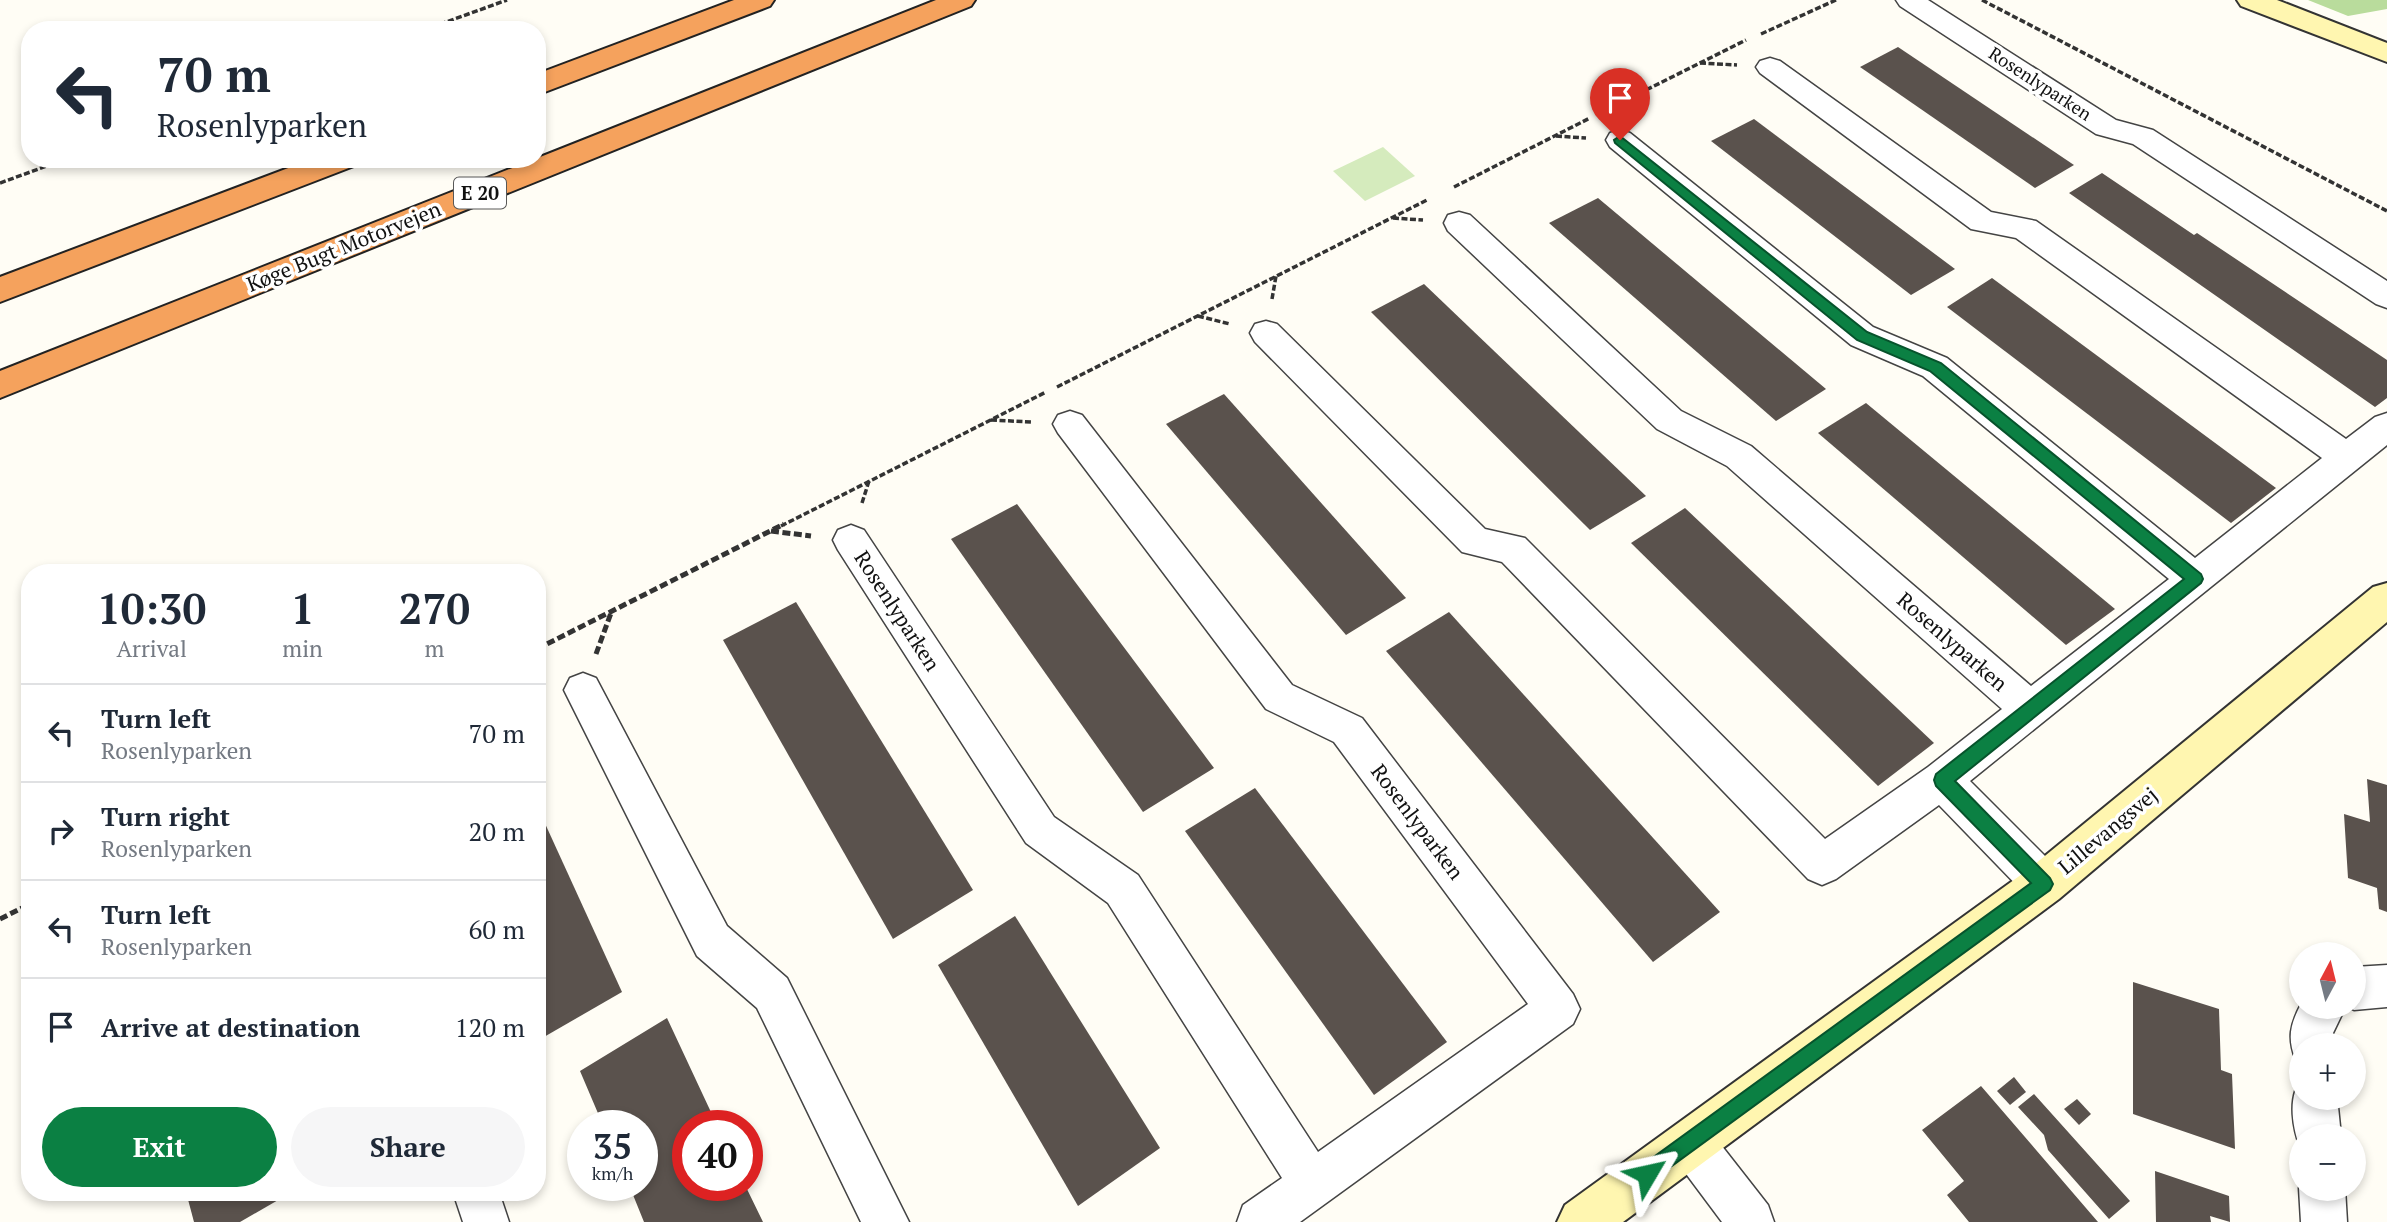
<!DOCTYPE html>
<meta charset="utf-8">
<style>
:root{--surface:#fff;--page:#f6f6f7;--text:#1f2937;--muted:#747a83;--line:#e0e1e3;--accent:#0b8043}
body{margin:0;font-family:"PT Serif",serif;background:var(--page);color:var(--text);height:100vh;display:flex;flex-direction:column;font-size:26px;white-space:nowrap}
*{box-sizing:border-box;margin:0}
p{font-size:23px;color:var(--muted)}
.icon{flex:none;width:38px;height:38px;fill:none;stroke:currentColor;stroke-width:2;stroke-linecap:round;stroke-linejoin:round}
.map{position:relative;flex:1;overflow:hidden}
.drawer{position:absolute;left:21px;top:564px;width:525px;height:637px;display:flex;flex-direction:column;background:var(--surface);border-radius:28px;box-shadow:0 4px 10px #0003}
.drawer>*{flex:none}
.banner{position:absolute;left:21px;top:21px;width:525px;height:147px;border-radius:28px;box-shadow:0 4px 10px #0003;background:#fff;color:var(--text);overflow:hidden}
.needle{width:46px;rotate:7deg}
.controls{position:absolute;left:2289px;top:942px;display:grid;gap:14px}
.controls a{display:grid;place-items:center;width:77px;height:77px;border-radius:50%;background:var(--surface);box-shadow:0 4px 10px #0003;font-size:35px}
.speed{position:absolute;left:567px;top:1110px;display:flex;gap:14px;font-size:35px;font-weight:700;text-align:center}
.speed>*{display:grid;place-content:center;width:91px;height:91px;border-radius:50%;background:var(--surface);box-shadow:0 4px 10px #0003;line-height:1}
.speed small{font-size:18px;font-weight:400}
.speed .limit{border:10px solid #d22;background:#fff;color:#111}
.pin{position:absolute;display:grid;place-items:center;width:60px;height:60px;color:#fff;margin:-72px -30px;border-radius:50% 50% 50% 0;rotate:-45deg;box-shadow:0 0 7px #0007}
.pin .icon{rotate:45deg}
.me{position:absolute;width:77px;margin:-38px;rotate:54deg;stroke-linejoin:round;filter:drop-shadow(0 0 5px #0008)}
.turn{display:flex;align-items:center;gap:24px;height:147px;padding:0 21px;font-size:32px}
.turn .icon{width:91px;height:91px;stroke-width:2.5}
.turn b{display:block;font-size:49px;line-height:60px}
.eta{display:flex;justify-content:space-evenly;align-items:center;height:119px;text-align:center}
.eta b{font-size:42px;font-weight:700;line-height:49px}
.primary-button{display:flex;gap:14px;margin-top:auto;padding:14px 21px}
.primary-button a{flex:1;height:80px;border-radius:42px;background:var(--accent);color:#fff;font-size:28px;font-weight:700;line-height:80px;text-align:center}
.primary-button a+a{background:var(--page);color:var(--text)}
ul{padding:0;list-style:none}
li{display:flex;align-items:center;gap:21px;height:98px;padding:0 21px;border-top:2px solid var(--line)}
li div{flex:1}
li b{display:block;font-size:26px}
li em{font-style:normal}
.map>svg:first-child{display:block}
.green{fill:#d5ebbd}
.forest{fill:#b9dc9c}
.building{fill:#5a524d}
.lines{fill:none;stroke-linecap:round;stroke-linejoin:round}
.street-casing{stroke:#444;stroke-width:3}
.secondary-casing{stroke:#333;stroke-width:4}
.highway-casing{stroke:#222;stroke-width:4}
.path-far1{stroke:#333;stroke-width:3.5;stroke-dasharray:6 2.5;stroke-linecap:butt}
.path{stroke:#333;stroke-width:5;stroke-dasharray:8 3.5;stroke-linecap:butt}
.street{fill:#fff;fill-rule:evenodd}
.secondary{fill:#fff6b0;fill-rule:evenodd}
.highway{fill:#f5a25d;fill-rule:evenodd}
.route{fill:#0b8043;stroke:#07532c;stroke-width:2}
.labels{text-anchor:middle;stroke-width:7;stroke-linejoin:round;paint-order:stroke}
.far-street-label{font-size:18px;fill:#111;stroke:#fff}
.shield{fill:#fff;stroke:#585858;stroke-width:2}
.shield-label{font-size:19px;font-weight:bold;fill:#111}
.street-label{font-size:21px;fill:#111;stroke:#fff}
</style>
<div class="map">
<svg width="2387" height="1222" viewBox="0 0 2387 1222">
<rect width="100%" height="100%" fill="#fffdf5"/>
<polygon class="green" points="1383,147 1415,176 1365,201 1333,171"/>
<polygon class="forest" points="2308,0 2387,0 2387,9 2348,16"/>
<g class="building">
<polygon points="1898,47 2074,165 2035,188 1860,67"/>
<polygon points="1754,119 1955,269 1911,295 1711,141"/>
<polygon points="2102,173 2194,235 2197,233 2387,360 2387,398 2375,407 2069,193"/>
<polygon points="1598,198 1826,389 1776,421 1549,223"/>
<polygon points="1992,278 2276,488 2231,523 1947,307"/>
<polygon points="1424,284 1646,496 1590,530 1371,312"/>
<polygon points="1224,394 1406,598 1346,635 1166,424"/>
<polygon points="1866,403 2115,609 2066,645 1818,433"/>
<polygon points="1017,504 1214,768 1143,812 951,539"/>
<polygon points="1685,508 1934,743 1878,786 1631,543"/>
<polygon points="796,602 973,890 893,939 723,640"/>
<polygon points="1449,612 1720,912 1653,962 1386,651"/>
<polygon points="2367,779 2387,785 2387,912 2379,909 2377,888 2348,878 2344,814 2370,822"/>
<polygon points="1255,788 1447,1042 1374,1095 1185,831"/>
<polygon points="537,806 622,992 537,1041"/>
<polygon points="1015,916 1160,1148 1078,1206 938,965"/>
<polygon points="2133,982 2219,1009 2221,1070 2232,1074 2235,1149 2133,1114"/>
<polygon points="667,1018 717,1125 688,1125 688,1185 745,1185 763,1222 644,1222 629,1185 642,1185 642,1125 603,1125 580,1071"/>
<polygon points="2014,1077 2026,1092 2010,1105 1997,1091"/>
<polygon points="1981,1086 2098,1222 1969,1222 1947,1195 1964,1181 1922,1130"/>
<polygon points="2034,1094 2130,1201 2109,1219 2048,1150 2044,1135 2018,1107"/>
<polygon points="2077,1099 2091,1114 2079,1125 2064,1109"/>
<polygon points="2155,1171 2229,1196 2230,1222 2210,1216 2211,1222 2156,1222"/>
<polygon points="186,1192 292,1192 240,1222 194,1222"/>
</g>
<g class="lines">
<g class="street-casing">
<g id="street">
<polygon points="1896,0 1928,0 2116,120 2153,130 2387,281 2387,308 2376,304 2133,144 2096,134 1900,6"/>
<polygon points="1770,58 1780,61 1991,212 2036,221 2346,439 2375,417 2387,413 2387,445 1970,781 2059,870 2065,884 2059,898 2044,904 2029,898 1939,805 1836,879 1822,885 1808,879 1502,562 1462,552 1255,342 1250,333 1255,324 1266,321 1277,324 1485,529 1525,538 1825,839 1928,767 2002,709 1727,466 1657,429 1448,231 1444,223 1448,215 1459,212 1470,215 1681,411 1751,446 2031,686 2169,579 1923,376 1851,345 1610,147 1606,140 1610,133 1620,130 1630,133 1873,327 1947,358 2195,558 2322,458 2016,238 1971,229 1760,73 1756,67 1760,61"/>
<polygon points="1070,411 1082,415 1292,685 1362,718 1573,994 1580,1009 1573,1024 1300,1222 1237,1222 1243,1205 1282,1178 1108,903 1026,843 838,550 833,540 838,530 851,525 864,530 1054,817 1138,875 1318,1152 1528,1004 1334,742 1266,709 1058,433 1053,424 1058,415"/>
<polygon points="583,673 596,678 727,926 787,978 909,1222 861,1222 757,1008 697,956 564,690 570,678"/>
<polygon points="2387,965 2387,1007 2354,1010 2346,1006 2354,1006 2354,967"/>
<path d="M2301 1004 2346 1006 2333 1033 2334 1045H2301V1063L2296 1061C2287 1038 2290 1025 2301 1004Z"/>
<path d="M2301 1080V1097H2337L2341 1136H2301V1150C2293 1130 2287 1098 2301 1080Z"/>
<polygon points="1691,1120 1707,1127 1768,1205 1774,1222 1722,1222 1675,1159 1668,1143 1675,1127"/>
<polygon points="2301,1182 2301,1188 2345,1188 2347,1222 2301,1222 2299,1188"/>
<polygon points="453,1192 499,1192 509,1222 463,1222"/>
</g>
</g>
<g class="secondary-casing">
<g id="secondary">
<polygon points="2237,0 2277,0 2387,43 2387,62 2241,6"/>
<polygon points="2387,583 2387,622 2059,899 1623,1222 1557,1222 1565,1205 2029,869 2373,587"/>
</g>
</g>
<g class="highway-casing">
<g id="highway">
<polygon points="734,0 774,0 770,6 537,95 537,74"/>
<polygon points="936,0 975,0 971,6 0,398 0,371"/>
<polygon points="312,159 358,159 354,166 0,302 0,277"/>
</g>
</g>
<g class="path-far1">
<polyline points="1982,0 2387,211"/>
<polyline points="424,30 507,0"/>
<polyline points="1761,34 1836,0"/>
<polyline points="1700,63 1737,65"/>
<polyline points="1616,105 1746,40"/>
<polyline points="1556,136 1586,138"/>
<polyline points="0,183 66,159"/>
<polyline points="1454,187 1590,118"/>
<polyline points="1393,218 1423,220"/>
<polyline points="1272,299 1276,276"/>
<polyline points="1198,316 1230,324"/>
<polyline points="1057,387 1427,200"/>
<polyline points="991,420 1031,422"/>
<polyline points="862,503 869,481"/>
<polyline points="781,526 1046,392"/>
</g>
<g class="path">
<polyline points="771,531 811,536"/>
<polyline points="537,649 784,524"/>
<polyline points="596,654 611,613"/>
<polyline points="0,919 30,904"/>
</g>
<use href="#street" class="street"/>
<use href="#secondary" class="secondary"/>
<use href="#highway" class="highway"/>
</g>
<polygon class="route" points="1620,136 1867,332 1941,363 2201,574 2203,579 2201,583 1955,781 2050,878 2053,884 2050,890 1647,1184 1640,1181 1637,1174 1640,1167 2031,883 1936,786 1934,780 1936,774 2184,579 1930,371 1857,340 1615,143 1614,140"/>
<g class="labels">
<g class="far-street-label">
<text transform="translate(2040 84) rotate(33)" y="6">Rosenlyparken</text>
</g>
<rect class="shield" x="454" y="177.5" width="52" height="31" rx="5"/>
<g class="shield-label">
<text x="480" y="200">E 20</text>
</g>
<g class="street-label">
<text transform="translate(344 247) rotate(-22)" y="7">Køge Bugt Motorvejen</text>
<text transform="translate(897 611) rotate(57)" y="7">Rosenlyparken</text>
<text transform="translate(1952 642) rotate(41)" y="7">Rosenlyparken</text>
<text transform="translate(1417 822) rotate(53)" y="7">Rosenlyparken</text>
<text transform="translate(2108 831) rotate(-40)" y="7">Lillevangsvej</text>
</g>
</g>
</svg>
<div class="controls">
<a><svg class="needle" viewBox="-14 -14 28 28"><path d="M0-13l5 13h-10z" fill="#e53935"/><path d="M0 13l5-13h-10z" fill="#747a83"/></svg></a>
<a>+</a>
<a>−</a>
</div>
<div class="speed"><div>35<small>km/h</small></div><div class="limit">40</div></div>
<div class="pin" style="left:1620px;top:140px;background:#d93025"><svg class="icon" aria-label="arrive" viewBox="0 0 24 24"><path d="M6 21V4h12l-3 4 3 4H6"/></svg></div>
<svg class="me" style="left:1647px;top:1174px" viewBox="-20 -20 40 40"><path d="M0-17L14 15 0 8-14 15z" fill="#0b8043" stroke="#fff" stroke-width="4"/></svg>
<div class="banner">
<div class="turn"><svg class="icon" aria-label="left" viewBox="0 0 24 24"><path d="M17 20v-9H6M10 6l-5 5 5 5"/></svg><div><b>70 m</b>Rosenlyparken</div></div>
</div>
<section class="drawer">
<div class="eta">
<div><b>10:30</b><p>Arrival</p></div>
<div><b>1</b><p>min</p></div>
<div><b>270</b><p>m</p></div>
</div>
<ul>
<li><svg class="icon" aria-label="left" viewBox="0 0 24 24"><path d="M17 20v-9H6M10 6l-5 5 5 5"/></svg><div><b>Turn left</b><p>Rosenlyparken</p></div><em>70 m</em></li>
<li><svg class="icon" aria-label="right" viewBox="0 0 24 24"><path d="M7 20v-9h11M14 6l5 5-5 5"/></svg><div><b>Turn right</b><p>Rosenlyparken</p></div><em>20 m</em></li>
<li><svg class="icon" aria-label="left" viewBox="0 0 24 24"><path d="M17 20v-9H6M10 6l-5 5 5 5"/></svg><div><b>Turn left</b><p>Rosenlyparken</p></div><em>60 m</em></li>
<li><svg class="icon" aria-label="arrive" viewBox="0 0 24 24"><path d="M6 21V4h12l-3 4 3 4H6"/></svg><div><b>Arrive at destination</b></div><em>120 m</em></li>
</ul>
<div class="primary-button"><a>Exit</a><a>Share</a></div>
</section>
</div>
